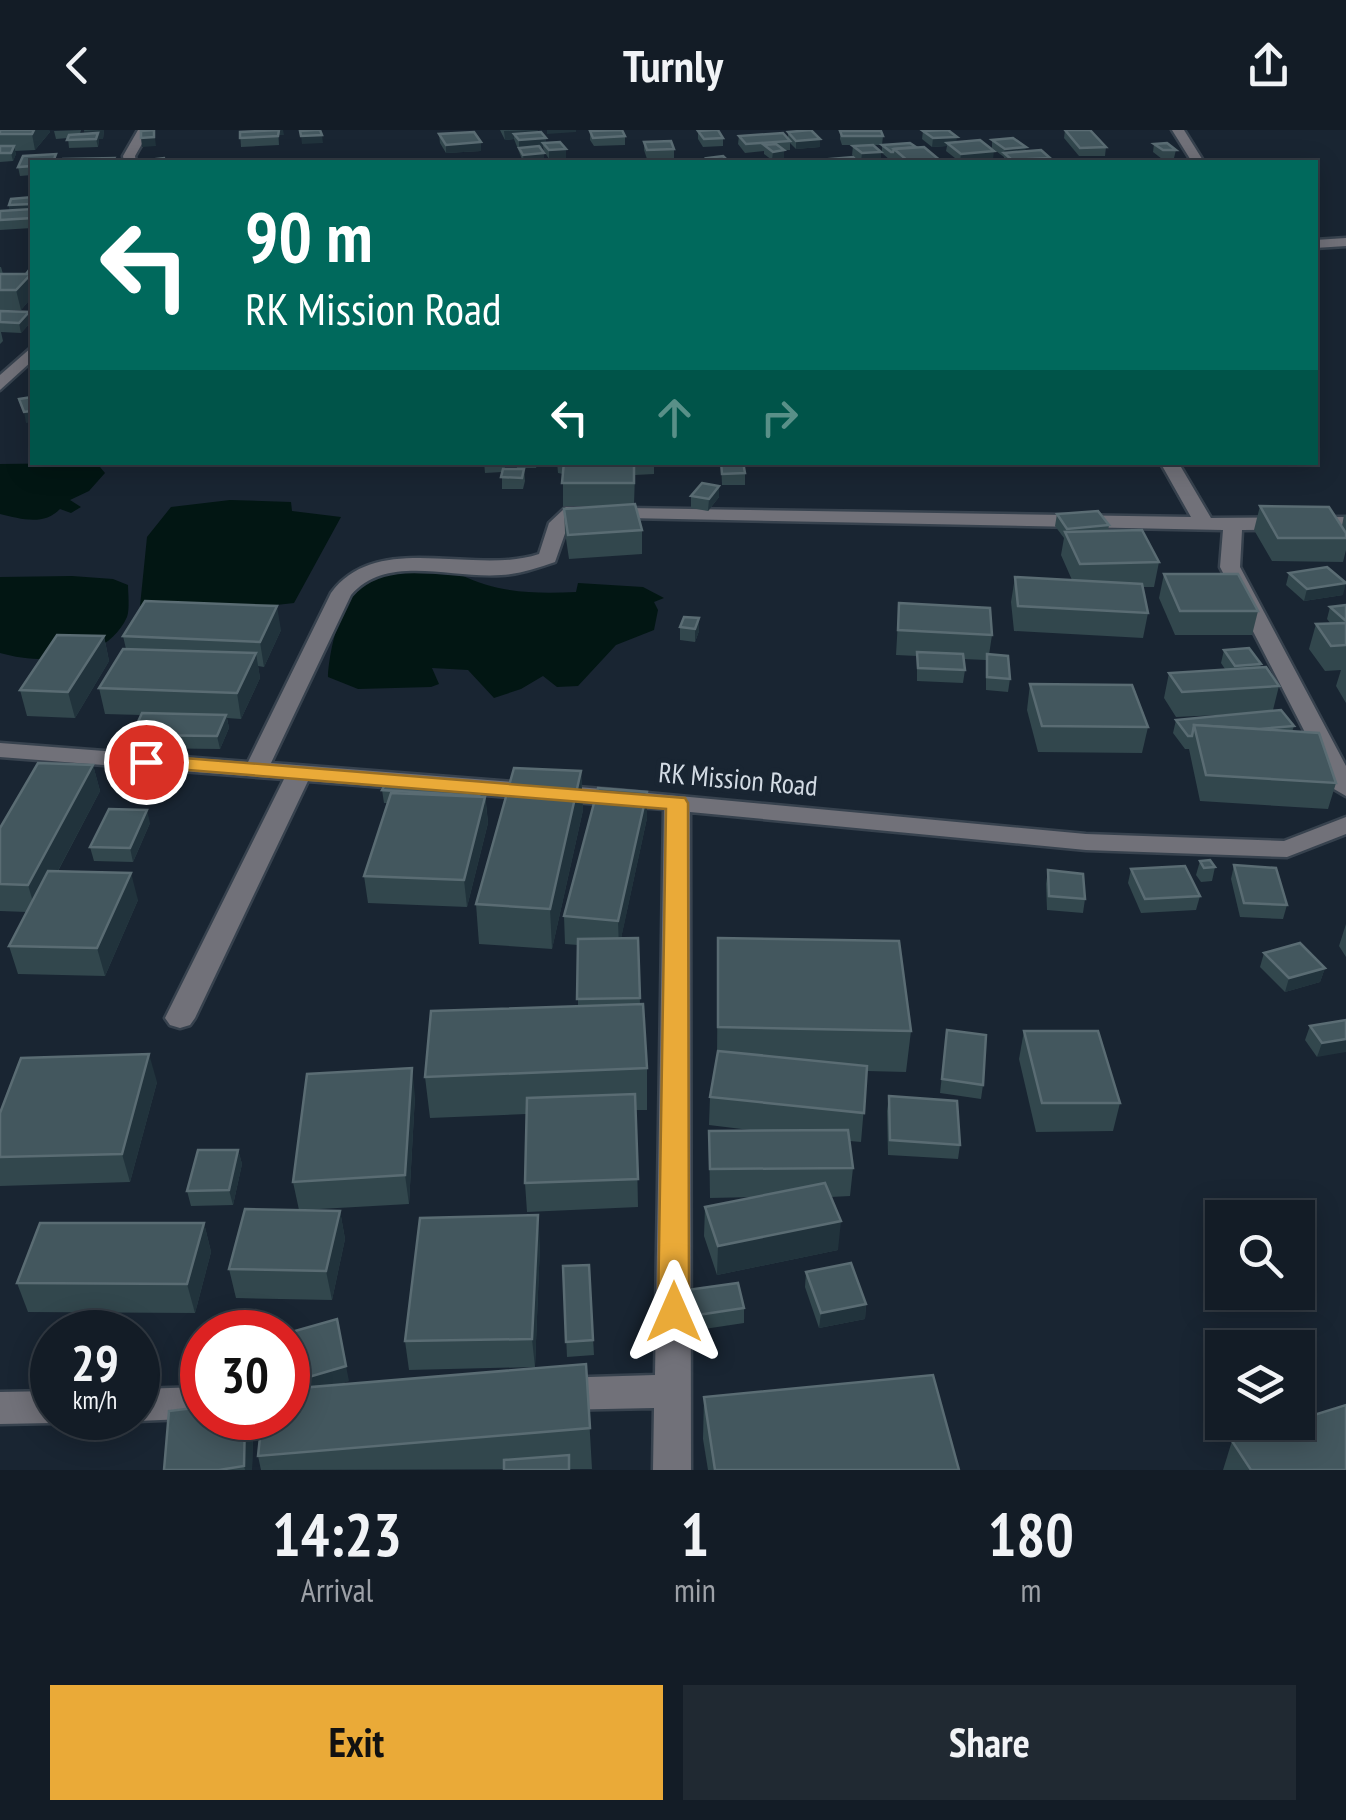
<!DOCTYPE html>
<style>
:root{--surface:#131c26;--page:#202932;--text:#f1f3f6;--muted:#9da1a7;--line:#323a43;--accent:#eaaa38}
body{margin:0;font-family:"PT Sans Narrow",sans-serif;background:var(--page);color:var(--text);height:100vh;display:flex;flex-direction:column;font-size:38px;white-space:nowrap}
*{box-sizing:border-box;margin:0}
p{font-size:32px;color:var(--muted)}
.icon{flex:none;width:55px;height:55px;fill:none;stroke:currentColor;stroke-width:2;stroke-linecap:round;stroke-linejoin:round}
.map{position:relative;height:1340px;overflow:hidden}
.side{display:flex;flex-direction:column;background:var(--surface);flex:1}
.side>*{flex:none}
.guide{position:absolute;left:30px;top:30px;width:1288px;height:305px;border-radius:0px;box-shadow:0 5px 25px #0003,0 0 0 2px var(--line);background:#00695c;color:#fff;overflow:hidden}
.tools{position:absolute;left:1205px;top:1070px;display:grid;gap:20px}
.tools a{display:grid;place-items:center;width:110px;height:110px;border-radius:0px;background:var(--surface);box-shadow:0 5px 25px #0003,0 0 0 2px var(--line);font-size:50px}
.speed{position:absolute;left:30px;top:1180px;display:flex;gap:20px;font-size:50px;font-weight:700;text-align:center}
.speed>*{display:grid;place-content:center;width:130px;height:130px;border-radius:50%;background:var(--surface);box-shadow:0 5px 25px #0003,0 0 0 2px var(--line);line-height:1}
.speed small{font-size:25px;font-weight:400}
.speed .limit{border:15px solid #d22;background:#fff;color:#111}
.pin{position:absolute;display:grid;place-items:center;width:85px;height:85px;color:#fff;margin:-42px;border:5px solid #fff;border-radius:50%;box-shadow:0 2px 10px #0007}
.me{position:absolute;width:110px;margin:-55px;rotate:0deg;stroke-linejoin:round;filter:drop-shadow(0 0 8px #0008)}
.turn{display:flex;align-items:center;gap:35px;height:210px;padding:0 50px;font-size:45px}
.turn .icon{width:130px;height:130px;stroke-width:2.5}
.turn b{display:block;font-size:70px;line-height:85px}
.lanes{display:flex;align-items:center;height:95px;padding:0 50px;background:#0003;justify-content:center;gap:50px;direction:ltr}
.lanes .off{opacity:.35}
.eta{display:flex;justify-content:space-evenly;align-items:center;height:170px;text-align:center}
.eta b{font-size:60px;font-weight:600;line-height:70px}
.primary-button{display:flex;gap:20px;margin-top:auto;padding:20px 50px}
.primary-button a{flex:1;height:115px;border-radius:0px;background:var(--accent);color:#111;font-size:40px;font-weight:600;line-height:115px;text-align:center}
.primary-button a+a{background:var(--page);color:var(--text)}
header{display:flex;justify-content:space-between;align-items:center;height:130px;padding:0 50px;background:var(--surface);font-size:45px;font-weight:600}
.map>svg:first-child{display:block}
.water{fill:#021613}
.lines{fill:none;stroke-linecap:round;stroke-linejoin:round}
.minor-casing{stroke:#37424e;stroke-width:5}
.minor{fill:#717179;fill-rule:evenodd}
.wall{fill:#32474d}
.shaded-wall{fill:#21333c}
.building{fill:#43575e;stroke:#5a6c73;stroke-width:2.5}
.route{fill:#eaaa38;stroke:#986e24;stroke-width:2.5}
.labels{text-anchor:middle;stroke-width:10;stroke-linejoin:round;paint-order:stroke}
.street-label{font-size:28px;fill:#d3dbe4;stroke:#192532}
</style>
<header><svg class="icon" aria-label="back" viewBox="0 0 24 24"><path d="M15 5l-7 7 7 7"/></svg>Turnly<svg class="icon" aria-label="share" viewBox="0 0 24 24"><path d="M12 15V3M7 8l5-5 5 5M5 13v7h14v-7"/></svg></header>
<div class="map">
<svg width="1346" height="1340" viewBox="0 0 1346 1340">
<rect width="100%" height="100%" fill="#192532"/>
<g class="water">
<path d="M83 333 100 337 105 343 89 361 70 370 81 377 71 383 60 379C44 396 21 389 0 384V334Z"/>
<polygon points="230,370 291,372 292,381 341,387 294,473 206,483 140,476 147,407 171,377"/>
<path d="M461 445C498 463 535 464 576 462L578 453 643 457 664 468 654 472 658 480 654 500 616 515 578 556 557 557 543 546 521 559 494 568 468 540 432 538 439 554 431 557 358 559 328 547C330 514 343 455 381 446 405 440 436 445 461 445Z"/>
<path d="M72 446 113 449 128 455C128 463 130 479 127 487 106 533 42 535 0 523V447Z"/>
</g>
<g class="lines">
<g class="minor-casing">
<g id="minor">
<polygon points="138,0 150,0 135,26 136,32 124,32 123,26"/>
<polygon points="1172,0 1184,0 1204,32 1192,32"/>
<polygon points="1346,108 1346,116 1315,118 1315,110"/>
<polygon points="32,217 32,231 0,260 0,245"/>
<path d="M1160 332H1178L1211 388 1346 387V399L1242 400 1240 437 1346 636V666L1334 659 1220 437 1223 400 578 387 568 395 555 432C537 438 520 444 501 445 453 449 387 423 351 465L271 633 615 660 1086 704 1284 711 1346 687V704L1287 727 1086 720 690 682 691 1340H653L654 1278 557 1280 544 1275 539 1264 544 1253 557 1248 655 1245 664 679 308 651 195 888 190 895 180 898 170 895 165 888 284 649 0 627V613L248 632 331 463C377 400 474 446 539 424L549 393 566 377 1191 387Z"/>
<polygon points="202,1257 202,1288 207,1288 138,1291 128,1288 138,1288 138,1259"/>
<polygon points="52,1261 52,1288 65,1289 52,1293 0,1294 0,1262"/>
</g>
</g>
<use href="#minor" class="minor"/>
</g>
<g class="wall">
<polygon points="0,0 49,0 50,2 35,20 15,21 16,24 13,31 0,32"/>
<polygon points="81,0 80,4 85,4 84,0 104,0 103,9 99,9 98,17 69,18 68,8 56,9 54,1"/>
<polygon points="500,0 537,0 546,13 566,19 566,28 549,29 544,21 543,17 540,17 544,32 523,32 514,9 505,10"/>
<polygon points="1065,0 1106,17 1105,26 1079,26 1064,8"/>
<polygon points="590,1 625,6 625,15 594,16 590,10"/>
<polygon points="698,1 723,8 723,16 703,17 698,9"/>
<polygon points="840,1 883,6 882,15 842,15 840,9"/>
<polygon points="923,1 956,12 993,30 960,32 946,21 947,16 932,17 922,9"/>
<polygon points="240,2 284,5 279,5 279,15 241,17"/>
<polygon points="788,2 820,17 796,19 790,13 790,20 784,20 784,29 772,30 764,24 764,21 745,23 738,14 739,6 788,9"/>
<polygon points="439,4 481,21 446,23 440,13"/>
<polygon points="992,10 1025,21 1050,28 1049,32 1004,32 1004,27 992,18"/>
<polygon points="644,12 674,19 674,28 647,29 644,20"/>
<polygon points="1154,14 1176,20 1174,28 1162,29 1153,22"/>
<polygon points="882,15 916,17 942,32 893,32 893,30 890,30 882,23"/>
<polygon points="853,16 881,22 881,30 861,32 852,25"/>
<polygon points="32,32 32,45 20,46 18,37"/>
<polygon points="32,67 32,98 0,100 0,81 10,81 9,75"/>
<polygon points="32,136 32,167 21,180 0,180 0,137 1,137 3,144 26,144"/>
<polygon points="0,181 31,192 21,203 1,202 3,211 0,214"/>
<polygon points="484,332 504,332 505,339 524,339 525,351 523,359 502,359 502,342 485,343"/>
<polygon points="516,332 538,332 536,338 517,338"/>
<polygon points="557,332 654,332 654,344 635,345 634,374 642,400 642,424 569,429 565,402 564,379 604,376 563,376 563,344 558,343"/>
<polygon points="721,332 745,343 745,355 722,355"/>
<polygon points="719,356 719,367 708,381 691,378 691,366"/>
<polygon points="1260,376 1342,396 1344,385 1346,385 1346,420 1343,432 1272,431 1254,400"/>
<polygon points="1057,384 1109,395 1108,401 1159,432 1154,457 1142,457 1148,483 1143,508 1014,501 1011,472 1015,447 1072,450 1061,425 1064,408 1055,396"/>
<polygon points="1289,443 1343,465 1304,471 1286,455"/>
<polygon points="1164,444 1258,481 1252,505 1175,505 1159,468"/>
<polygon points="899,473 992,505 989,525 1010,549 1008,562 986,560 986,530 963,529 965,540 963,553 917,551 917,526 896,525"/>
<polygon points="1346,475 1346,573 1336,556 1341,540 1325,541 1309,519 1316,494 1331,494 1327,489 1330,477"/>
<polygon points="699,488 699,501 695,512 680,510 680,497"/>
<polygon points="281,500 264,537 258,536 260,548 241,589 227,588 229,598 220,619 135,618 132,605 141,585 105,584 99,558 126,519 123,506"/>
<polygon points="104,506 109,531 75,588 27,586 20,560"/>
<polygon points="1224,520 1261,534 1260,537 1279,556 1273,580 1294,596 1292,602 1336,653 1328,679 1200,671 1189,619 1185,619 1173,603 1176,590 1239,584 1176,587 1164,568 1169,543 1225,539 1221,533"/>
<polygon points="1030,554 1148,597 1142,623 1038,622 1027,580"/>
<polygon points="93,635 100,661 58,741 138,770 105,846 18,844 9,816 27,782 0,781 0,698"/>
<polygon points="581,641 583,680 552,819 479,814 476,774"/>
<polygon points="484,653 488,693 467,777 368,773 364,746 387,673 384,673 382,660"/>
<polygon points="647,688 621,808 638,808 640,874 647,938 647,980 636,980 638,1077 527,1082 525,1053 526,984 430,988 425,947 578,876 578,815 565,814 564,786"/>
<polygon points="150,693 133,732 94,731 90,717"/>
<polygon points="1200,731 1215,737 1212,751 1201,752 1196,745"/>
<polygon points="1234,735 1287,775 1283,789 1240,787 1231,749"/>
<polygon points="1131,739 1200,766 1196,780 1141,783 1128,753"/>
<polygon points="1048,740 1085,769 1083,783 1047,780 1046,754"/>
<polygon points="1346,794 1346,827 1339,816"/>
<polygon points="718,808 911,901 906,942 867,941 861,1012 850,1011 853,1038 850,1066 831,1067 838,1120 717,1145 704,1106 705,1077 755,1067 710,1068 709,1001 758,1001 709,995 710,967 717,927"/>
<polygon points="1264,823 1325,838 1320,852 1285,862 1260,837"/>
<polygon points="1346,890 1317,927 1305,910 1310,896"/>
<polygon points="947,900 983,955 981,969 940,963"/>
<polygon points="1024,901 1120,973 1113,1001 1036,1002 1019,929"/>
<polygon points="157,952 130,1052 0,1056 0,983"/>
<polygon points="415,966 409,1074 302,1080 340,1081 345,1109 332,1170 236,1168 229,1139 299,1080 293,1052"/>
<polygon points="889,966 960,1015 958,1029 888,1025 887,981"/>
<polygon points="238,1020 242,1034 233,1075 191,1076 187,1061"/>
<polygon points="204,1093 211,1122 195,1183 28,1182 17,1153"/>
<polygon points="540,1114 535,1237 409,1240 405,1211"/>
<polygon points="589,1135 594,1225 567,1227 563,1136"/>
<polygon points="806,1142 866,1174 865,1189 819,1198 805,1157"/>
<polygon points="687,1160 744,1178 744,1193 691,1201 686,1174"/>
<polygon points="586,1234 592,1339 261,1340 258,1326 288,1259 349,1251 336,1255"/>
<polygon points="704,1267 959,1340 708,1340 703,1309"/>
<polygon points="253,1299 252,1340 164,1340"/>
<polygon points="1232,1311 1346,1340 1223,1340"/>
</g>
<g class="shaded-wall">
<polygon points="34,0 49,0 50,2 35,20 32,4"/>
<polygon points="104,0 103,9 99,9 98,17 96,9 86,9 84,1"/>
<polygon points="154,0 156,16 142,17 141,8"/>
<polygon points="263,0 283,0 284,5 279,5 279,15 278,5 264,6"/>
<polygon points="537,0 537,7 514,4 514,9 505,10 504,1"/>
<polygon points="547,0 576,0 576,2 547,4"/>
<polygon points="322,5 323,13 302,14 301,6"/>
<polygon points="957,7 956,15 947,13 947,16 932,17 933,8"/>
<polygon points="546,8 546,17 543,13 543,17 519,19 519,10"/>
<polygon points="820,9 820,17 796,19 796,11"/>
<polygon points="481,12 481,21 446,23 446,15"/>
<polygon points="14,16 16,24 13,31 11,23"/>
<polygon points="1026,17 1025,26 1004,23 1005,19"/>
<polygon points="566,19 566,28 549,29 549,20"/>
<polygon points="784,20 784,29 772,30 773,22"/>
<polygon points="994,21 993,30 960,32 961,24"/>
<polygon points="881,22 881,30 861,32 862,23"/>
<polygon points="544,23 544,32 524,32 523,25"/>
<polygon points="32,74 32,83 11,84 9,75"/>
<polygon points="31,144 32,167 21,180 16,160"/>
<polygon points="29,182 31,192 21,203 19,193"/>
<polygon points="32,281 32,292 26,293 24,282"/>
<polygon points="719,356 719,367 708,381 709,369"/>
<polygon points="1346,453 1343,465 1304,471 1307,459"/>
<polygon points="277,476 281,500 264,537 260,512"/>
<polygon points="699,488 699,501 695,512 695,499"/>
<polygon points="104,506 109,531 75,588 68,562"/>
<polygon points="256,523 260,548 241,589 237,563"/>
<polygon points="226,585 229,598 220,619 217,606"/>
<polygon points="93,635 100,661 36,782 28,755"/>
<polygon points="581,641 583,680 552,819 550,779"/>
<polygon points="647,662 647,688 619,818 618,791"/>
<polygon points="485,667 488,693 467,777 464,750"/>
<polygon points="147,680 150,693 133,732 130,718"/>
<polygon points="131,743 138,770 105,846 97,818"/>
<polygon points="1325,838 1320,852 1285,862 1289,848"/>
<polygon points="1346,909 1346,922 1317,927 1322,913"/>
<polygon points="149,924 157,952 130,1052 122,1024"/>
<polygon points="412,938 415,966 409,1074 405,1045"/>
<polygon points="238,1020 242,1034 233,1075 229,1060"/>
<polygon points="340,1081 345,1109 332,1170 326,1141"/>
<polygon points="538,1085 540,1114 535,1237 532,1209"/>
<polygon points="841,1091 838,1120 717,1145 718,1116"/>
<polygon points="204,1093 211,1122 195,1183 187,1154"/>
<polygon points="866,1174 865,1189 819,1198 821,1183"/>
<polygon points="346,1236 349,1251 296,1266 292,1252"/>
<polygon points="245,1288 250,1288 253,1299 252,1340 245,1340 244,1336"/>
</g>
<g class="building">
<polygon points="0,0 34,0 32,4 0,4"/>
<polygon points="154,0 154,7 141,8 141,1"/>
<polygon points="279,0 278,6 240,8 240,2"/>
<polygon points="315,0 320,0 322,5 301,6 300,1"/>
<polygon points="622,0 625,6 593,8 590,1"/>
<polygon points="713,0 718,0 723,8 704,9 698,1"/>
<polygon points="811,0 820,9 796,11 788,2"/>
<polygon points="948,0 957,7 933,8 923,1"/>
<polygon points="1065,0 1090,0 1106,17 1080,18"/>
<polygon points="840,1 881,1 883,6 842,6"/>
<polygon points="474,2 481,12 446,15 439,4"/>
<polygon points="541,2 546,8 519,10 514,4"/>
<polygon points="98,3 96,9 67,10 69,5"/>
<polygon points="783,3 790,11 746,14 739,6"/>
<polygon points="1013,8 1026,17 1005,19 992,10"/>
<polygon points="980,10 994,21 961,24 947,13"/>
<polygon points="671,11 674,19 647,20 644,12"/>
<polygon points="560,12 566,19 549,20 543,13"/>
<polygon points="910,13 916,17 894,19 893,22 891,22 882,15"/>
<polygon points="1167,13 1176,20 1163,20 1154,14"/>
<polygon points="776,14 784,20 773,22 764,15"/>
<polygon points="873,15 881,22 862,23 853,16"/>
<polygon points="0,16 14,16 11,23 0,23"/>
<polygon points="539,16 544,23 523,25 519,18"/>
<polygon points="924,17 942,32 909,32 894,19"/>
<polygon points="1041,20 1050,28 1012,30 1004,23"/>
<polygon points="56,24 53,32 32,32 32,36 18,37 23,26"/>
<polygon points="723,26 729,32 712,32 707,28"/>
<polygon points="853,27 858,32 822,32 819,30"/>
<polygon points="114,28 111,32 62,32 63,29"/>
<polygon points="164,28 166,32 141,32 140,31"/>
<polygon points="32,67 32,74 9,75 11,69"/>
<polygon points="32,79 32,88 0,90 0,81"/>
<polygon points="32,136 32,145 26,144"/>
<polygon points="0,144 31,144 16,160 0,160"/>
<polygon points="0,181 29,182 19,193 0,192"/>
<polygon points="32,267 32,281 24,282 19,269"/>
<polygon points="564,332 634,332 634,353 562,353"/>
<polygon points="721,332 743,332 745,343 722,344"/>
<polygon points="503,339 524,339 522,348 501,347"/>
<polygon points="702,353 719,356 709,369 691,366"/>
<polygon points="635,374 642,400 568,405 564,379"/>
<polygon points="1260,376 1329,377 1346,403 1346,408 1278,408"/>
<polygon points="1098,381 1109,395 1067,399 1057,384"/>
<polygon points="1142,400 1159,432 1080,434 1065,402"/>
<polygon points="1327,437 1346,453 1307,459 1289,443"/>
<polygon points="1164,444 1238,444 1258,481 1180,481"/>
<polygon points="1015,447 1142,454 1148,483 1018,476"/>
<polygon points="145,471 277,476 260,512 123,506"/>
<polygon points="899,473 990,478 992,505 898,500"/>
<polygon points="1346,475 1346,491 1330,477"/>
<polygon points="684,487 699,488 695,499 680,497"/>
<polygon points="1346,493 1346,515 1331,516 1316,494"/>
<polygon points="57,505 104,506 68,562 20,560"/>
<polygon points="1249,518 1261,534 1235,536 1224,520"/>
<polygon points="123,519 256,523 237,563 99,558"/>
<polygon points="917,522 963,524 965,540 918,538"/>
<polygon points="987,524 1008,526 1010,549 987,547"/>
<polygon points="1266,537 1279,556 1182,562 1169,543"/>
<polygon points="1030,554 1132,555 1148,597 1042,596"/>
<polygon points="1281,580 1294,596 1259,599 1194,595 1192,606 1188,606 1176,590"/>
<polygon points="142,583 226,585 217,606 132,605"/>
<polygon points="1194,595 1319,603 1336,653 1206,645"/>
<polygon points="38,633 93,635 28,755 0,754 0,698"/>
<polygon points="514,638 581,641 550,779 476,774"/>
<polygon points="390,645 484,653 479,666 382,660"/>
<polygon points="598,658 647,662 618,791 564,786"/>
<polygon points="391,663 485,667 464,750 364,746"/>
<polygon points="109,679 147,680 130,718 90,717"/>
<polygon points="1210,730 1215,737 1204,738 1200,731"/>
<polygon points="1234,735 1276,738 1287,775 1244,773"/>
<polygon points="1185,736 1200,766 1145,769 1131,739"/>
<polygon points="1048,740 1083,744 1085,769 1049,766"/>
<polygon points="48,741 131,743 97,818 9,816"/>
<polygon points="638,808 640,868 577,869 578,809"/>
<polygon points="718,808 899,811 911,901 718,897"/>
<polygon points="1300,813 1325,838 1289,848 1264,823"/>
<polygon points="643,874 647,938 425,947 431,881"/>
<polygon points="1346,890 1346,909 1322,913 1310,896"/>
<polygon points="947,900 986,905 983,955 942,949"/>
<polygon points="1024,901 1098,901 1120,973 1042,973"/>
<polygon points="718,921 867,936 864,983 710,967"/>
<polygon points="149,924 122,1024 0,1027 0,983 21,928"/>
<polygon points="412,938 405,1045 293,1052 307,944"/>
<polygon points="635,964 638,1049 525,1053 527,968"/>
<polygon points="889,966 957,971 960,1015 890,1010"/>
<polygon points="848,1000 853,1038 710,1039 709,1001"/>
<polygon points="198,1020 238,1020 229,1060 187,1061"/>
<polygon points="825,1053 841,1091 718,1116 705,1077"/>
<polygon points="245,1079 340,1081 326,1141 229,1139"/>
<polygon points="538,1085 532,1209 405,1211 420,1088"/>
<polygon points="40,1093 204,1093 187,1154 17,1153"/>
<polygon points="851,1133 866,1174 821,1183 806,1142"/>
<polygon points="589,1135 593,1210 566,1212 563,1136"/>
<polygon points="738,1153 744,1178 691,1186 687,1160"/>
<polygon points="337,1189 346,1236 292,1252 288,1227 288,1203"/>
<polygon points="586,1234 590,1298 258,1326 262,1288 288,1288 288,1259"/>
<polygon points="933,1245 959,1340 715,1340 704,1267"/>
<polygon points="1346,1275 1346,1340 1251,1340 1232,1311 1291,1292 1298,1292 1298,1290"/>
<polygon points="202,1277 202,1288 245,1288 244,1336 219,1340 164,1340 169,1281"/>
<polygon points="569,1325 569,1340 504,1340 504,1330"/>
</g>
<polygon class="route" points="146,625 685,668 688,673 689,1182 685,1192 674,1196 662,1192 658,1182 666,679 139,636 135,632"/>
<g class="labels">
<g class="street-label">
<text transform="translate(738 649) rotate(5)" y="10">RK Mission Road</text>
</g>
</g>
</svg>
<div class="tools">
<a><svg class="icon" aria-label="search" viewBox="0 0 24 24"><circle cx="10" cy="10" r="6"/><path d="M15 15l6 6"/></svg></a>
<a><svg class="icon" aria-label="layers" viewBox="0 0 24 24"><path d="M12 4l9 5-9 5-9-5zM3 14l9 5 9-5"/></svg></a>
</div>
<div class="speed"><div>29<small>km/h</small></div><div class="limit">30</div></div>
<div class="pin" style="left:146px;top:632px;background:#d93025"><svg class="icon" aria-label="arrive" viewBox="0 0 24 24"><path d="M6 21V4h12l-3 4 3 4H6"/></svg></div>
<svg class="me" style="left:674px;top:1182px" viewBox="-20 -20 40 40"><path d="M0-17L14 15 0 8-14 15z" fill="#eaaa38" stroke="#fff" stroke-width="4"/></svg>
<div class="guide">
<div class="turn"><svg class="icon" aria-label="left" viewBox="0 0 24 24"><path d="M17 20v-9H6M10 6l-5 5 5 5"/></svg><div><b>90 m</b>RK Mission Road</div></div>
<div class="lanes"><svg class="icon" aria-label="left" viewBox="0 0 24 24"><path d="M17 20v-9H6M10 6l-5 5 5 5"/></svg><svg class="icon off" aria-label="ahead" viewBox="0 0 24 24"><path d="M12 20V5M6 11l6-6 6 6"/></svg><svg class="icon off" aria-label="right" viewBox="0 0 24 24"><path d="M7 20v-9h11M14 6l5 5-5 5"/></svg></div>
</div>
</div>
<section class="side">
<div class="eta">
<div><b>14:23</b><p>Arrival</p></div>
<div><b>1</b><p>min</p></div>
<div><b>180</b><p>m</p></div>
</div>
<div class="primary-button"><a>Exit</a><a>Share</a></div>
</section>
